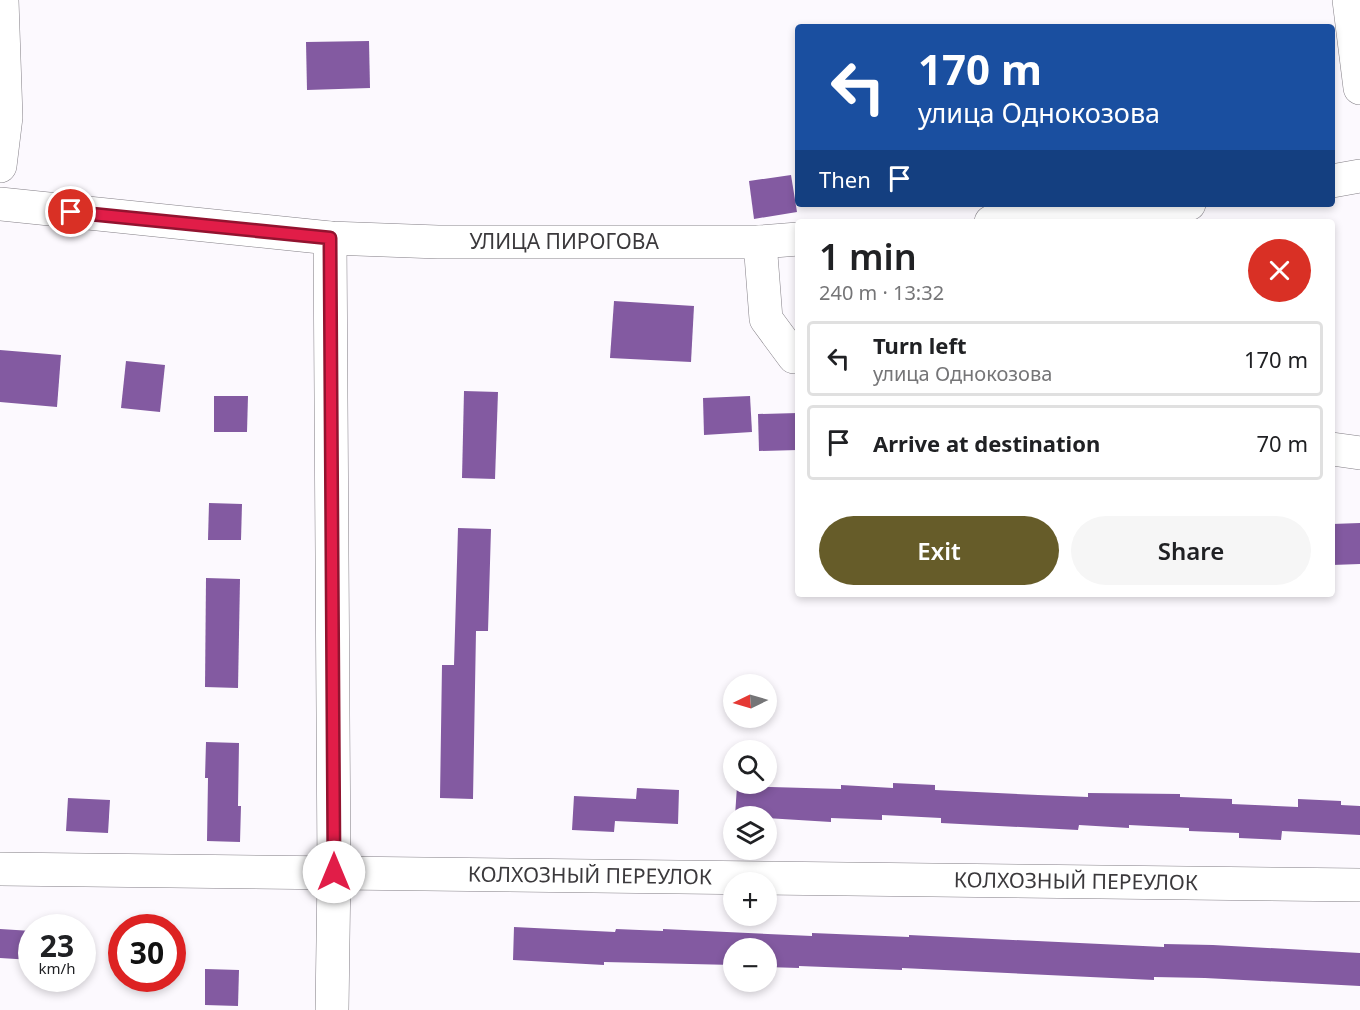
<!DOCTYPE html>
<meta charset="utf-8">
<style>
:root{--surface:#fff;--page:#f6f6f6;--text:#202124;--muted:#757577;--line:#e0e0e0;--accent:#665c29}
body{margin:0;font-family:"Noto Sans",sans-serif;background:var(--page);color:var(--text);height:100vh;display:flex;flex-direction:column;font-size:22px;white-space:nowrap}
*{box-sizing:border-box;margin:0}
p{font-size:20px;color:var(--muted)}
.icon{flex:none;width:33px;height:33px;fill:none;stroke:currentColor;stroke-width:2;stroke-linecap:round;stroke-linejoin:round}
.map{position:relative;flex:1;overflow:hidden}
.sheet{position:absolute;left:795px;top:219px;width:540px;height:378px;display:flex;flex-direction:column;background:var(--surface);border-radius:6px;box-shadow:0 3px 9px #0003}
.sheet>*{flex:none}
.banner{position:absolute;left:795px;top:24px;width:540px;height:183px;border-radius:6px;box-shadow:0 3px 9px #0003;background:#1a4fa0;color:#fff;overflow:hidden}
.needle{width:39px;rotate:265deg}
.tools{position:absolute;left:723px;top:674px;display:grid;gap:12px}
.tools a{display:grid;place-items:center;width:54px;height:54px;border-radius:50%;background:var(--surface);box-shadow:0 3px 9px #0003;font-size:30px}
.speed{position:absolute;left:18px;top:914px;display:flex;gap:12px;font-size:30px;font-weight:700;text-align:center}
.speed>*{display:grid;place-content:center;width:78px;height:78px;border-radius:50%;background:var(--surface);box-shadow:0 3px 9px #0003;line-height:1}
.speed small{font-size:15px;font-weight:400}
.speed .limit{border:9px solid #d22;background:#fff;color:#111}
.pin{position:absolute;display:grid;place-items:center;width:51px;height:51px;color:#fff;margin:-26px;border:3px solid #fff;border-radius:50%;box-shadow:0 2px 6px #0007}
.me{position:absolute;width:66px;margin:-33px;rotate:0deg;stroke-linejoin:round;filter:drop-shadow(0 0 4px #0008)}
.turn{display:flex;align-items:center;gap:21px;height:126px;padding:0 24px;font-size:27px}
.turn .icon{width:78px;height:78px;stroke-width:2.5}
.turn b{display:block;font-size:42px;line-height:51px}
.then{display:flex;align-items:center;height:57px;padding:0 24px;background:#0003;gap:12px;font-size:22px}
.round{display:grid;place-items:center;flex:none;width:63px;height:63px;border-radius:32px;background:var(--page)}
.overview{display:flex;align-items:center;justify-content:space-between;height:102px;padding:0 24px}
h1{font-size:36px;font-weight:600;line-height:45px}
.cta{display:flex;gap:12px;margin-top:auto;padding:12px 24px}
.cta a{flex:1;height:69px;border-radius:36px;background:var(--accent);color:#fff;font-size:24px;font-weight:600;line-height:69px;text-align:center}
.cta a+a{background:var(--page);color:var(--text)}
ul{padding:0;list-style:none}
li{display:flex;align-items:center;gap:18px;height:75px;margin:0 12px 9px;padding:0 12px;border:3px solid var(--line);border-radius:6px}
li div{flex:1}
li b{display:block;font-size:22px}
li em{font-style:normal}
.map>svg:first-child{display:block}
.building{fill:#835aa1}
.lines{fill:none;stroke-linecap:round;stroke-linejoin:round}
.minor-casing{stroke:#837f86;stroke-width:34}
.minor{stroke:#fff;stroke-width:33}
.route-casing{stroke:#92132f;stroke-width:15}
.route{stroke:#e11d48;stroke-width:10}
.labels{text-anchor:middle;stroke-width:6;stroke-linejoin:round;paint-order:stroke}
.street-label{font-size:21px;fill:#3b393c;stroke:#fff}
</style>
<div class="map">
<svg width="1360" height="1010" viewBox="0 0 1360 1010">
<rect width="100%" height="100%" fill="#fcf9fe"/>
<g class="building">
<polygon points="369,41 370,88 307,90 306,42"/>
<polygon points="791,175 797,212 754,219 749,181"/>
<polygon points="614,301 694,306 691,362 610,358"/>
<polygon points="0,350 61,355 57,407 0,402"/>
<polygon points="126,361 165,365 160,412 121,408"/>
<polygon points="464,391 498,392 495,479 462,478"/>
<polygon points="214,396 248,396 247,432 214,432"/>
<polygon points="750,396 752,432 704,435 703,398"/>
<polygon points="798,413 798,450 759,451 758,414"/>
<polygon points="209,503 242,504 241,540 208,540"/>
<polygon points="1360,523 1360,564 1332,565 1332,524"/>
<polygon points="458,528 491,529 488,631 476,631 473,799 440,798 442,665 454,665"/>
<polygon points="206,578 240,579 238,688 205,687"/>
<polygon points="206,742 239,743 238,806 241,806 240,842 207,841 208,778 205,778"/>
<polygon points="893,783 935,785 935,790 1038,795 1088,797 1088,793 1180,794 1180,797 1232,799 1232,804 1298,807 1298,799 1341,801 1341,805 1360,806 1360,835 1282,831 1281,840 1239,838 1239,833 1189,831 1189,828 1129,825 1129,828 1079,825 1078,830 941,823 941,818 882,815 882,820 831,818 831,822 766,818 766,816 735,816 737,786 841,789 841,785 893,788"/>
<polygon points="637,788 679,790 678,824 615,821 614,832 572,830 574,796 636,799"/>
<polygon points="68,798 110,800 108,833 66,831"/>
<polygon points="514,927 615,932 616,929 663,931 663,929 812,936 812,933 909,937 909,935 1164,947 1164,944 1213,945 1360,953 1360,986 1205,978 1154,977 1154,980 902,968 902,970 799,966 799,968 766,967 766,948 734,948 734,965 604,962 604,965 513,960"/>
<polygon points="0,929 32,931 32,960 0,958"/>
<polygon points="205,969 239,970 238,1006 205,1005"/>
</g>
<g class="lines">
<g class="minor-casing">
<g id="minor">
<polyline points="1349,0 1360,88"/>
<polyline points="0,166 6,117 2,0"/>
<polyline points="1332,181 1360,176"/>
<path id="s1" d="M0 204 330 238 438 242H760L798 239"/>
<polyline points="991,222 1189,204"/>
<polyline points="330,238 334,872 332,1010"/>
<polyline points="760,242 766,319 794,357 798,357"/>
<polyline points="1332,449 1360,453"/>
<path id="s2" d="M0 869 1360 885"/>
</g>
</g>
<use href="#minor" class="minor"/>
</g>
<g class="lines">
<g class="route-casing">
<polyline id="route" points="71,212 330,238 334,872"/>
</g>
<use href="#route" class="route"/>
</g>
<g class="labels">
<g class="street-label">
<text dy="7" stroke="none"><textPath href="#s1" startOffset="566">УЛИЦА ПИРОГОВА</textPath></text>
<text dy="7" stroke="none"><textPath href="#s2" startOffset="590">КОЛХОЗНЫЙ ПЕРЕУЛОК</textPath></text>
<text dy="7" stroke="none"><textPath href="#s2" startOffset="1076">КОЛХОЗНЫЙ ПЕРЕУЛОК</textPath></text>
</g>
</g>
</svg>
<div class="tools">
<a><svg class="needle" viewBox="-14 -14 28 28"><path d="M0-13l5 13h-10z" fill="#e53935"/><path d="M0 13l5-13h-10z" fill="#757577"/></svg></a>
<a><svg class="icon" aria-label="search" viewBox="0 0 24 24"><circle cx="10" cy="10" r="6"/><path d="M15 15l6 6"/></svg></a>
<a><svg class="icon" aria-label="layers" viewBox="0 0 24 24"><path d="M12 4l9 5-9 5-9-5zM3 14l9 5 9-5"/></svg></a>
<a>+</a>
<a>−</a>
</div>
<div class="speed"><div>23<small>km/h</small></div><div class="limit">30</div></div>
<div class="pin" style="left:71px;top:212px;background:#d93025"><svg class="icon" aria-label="arrive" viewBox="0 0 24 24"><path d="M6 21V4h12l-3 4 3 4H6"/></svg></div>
<svg class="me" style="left:334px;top:872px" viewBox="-20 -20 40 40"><circle r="19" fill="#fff"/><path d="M0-13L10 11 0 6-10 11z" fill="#e11d48"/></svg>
<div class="banner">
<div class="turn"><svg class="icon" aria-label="left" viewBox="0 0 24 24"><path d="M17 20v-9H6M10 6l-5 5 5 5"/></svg><div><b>170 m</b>улица Однокозова</div></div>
<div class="then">Then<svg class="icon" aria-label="arrive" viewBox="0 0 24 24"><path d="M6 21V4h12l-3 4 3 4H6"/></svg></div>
</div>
<section class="sheet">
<div class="overview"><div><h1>1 min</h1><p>240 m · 13:32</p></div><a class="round" style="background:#d93025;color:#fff"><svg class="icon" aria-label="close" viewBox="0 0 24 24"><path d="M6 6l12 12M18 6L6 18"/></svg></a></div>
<ul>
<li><svg class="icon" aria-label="left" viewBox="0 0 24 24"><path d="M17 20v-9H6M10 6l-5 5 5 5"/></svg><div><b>Turn left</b><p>улица Однокозова</p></div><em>170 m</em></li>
<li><svg class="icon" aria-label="arrive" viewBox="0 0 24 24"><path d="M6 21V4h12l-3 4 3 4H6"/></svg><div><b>Arrive at destination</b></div><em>70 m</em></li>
</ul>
<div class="cta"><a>Exit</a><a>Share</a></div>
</section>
</div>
